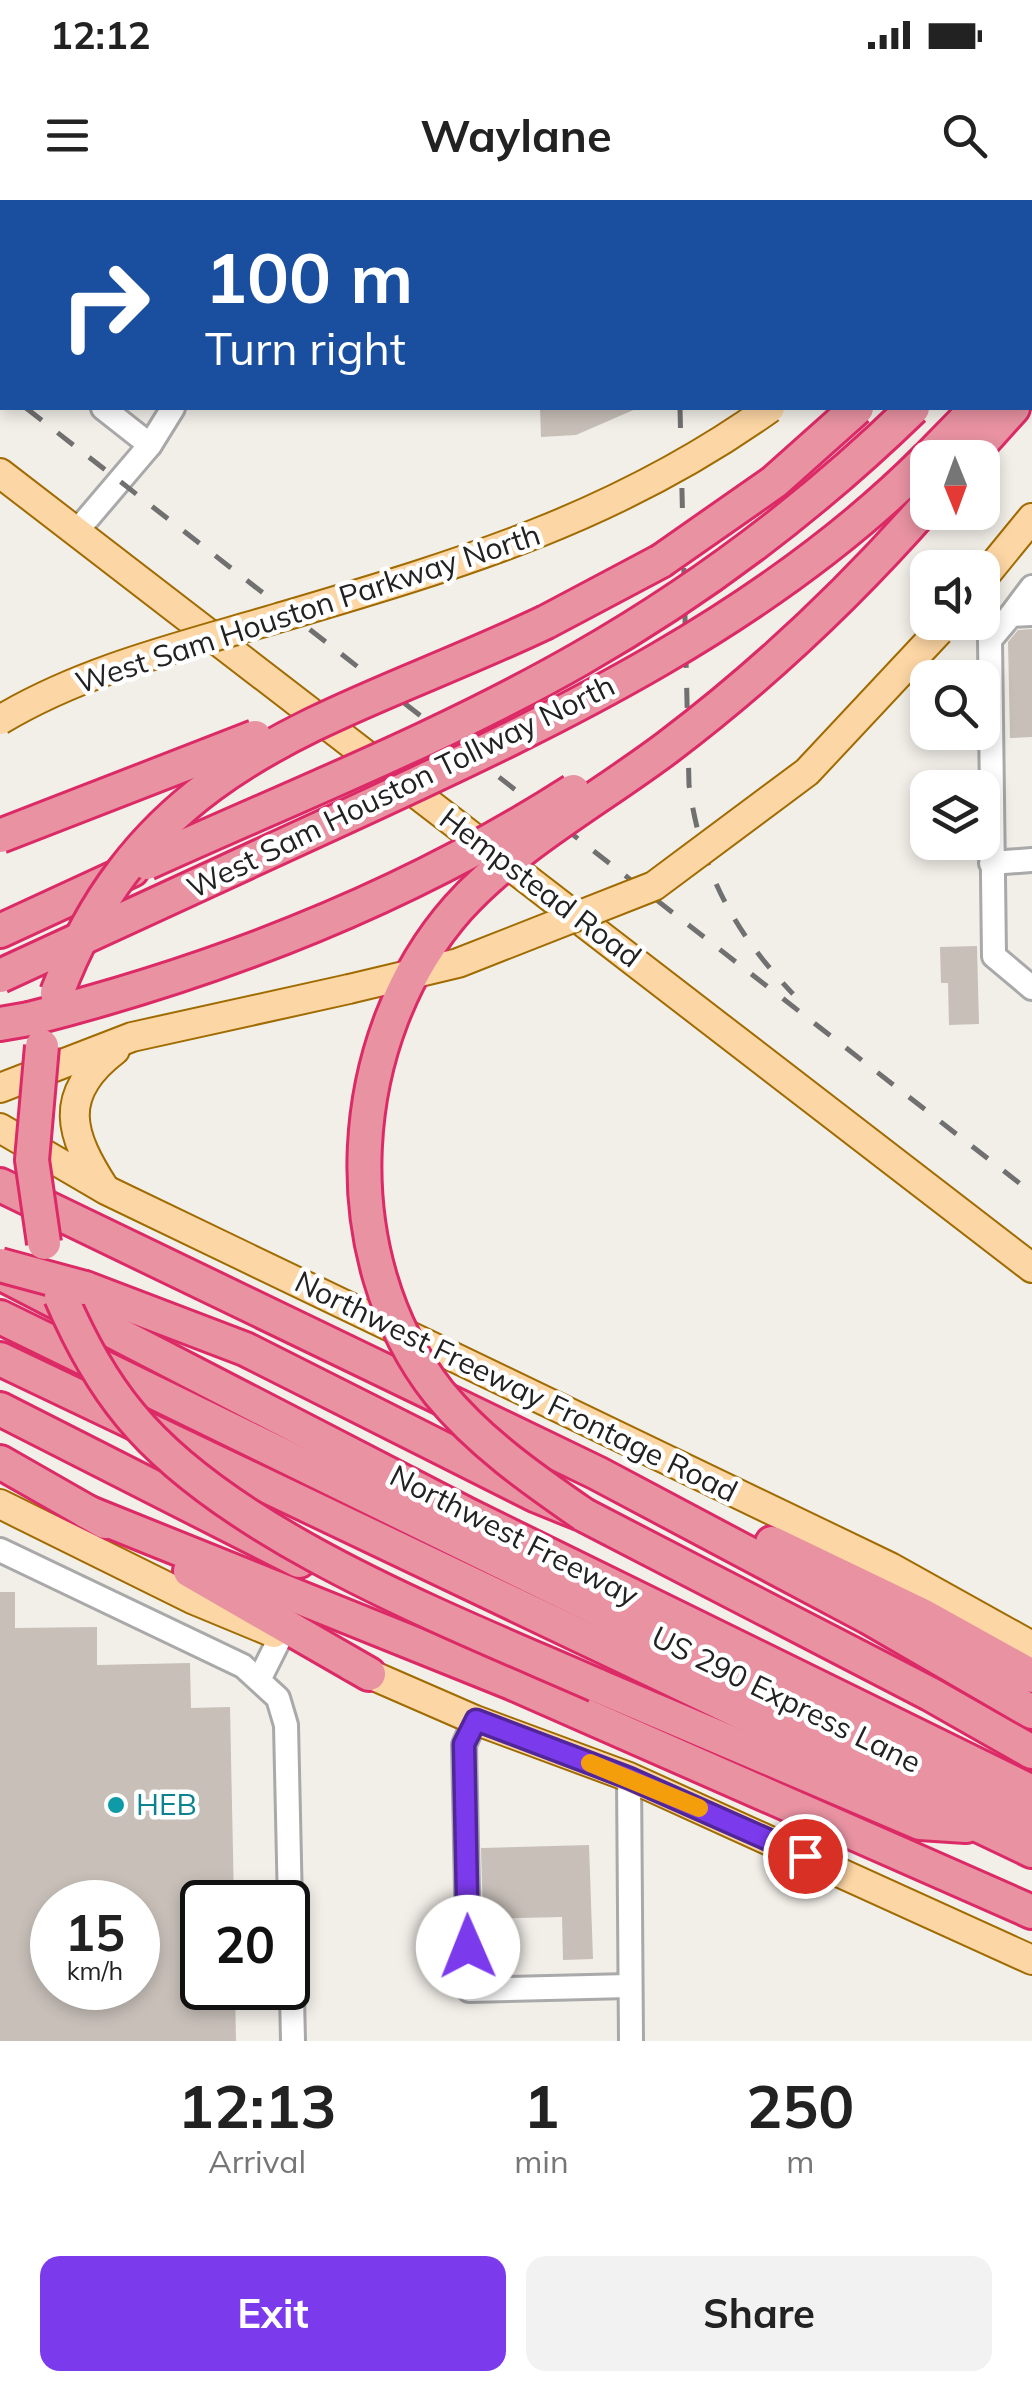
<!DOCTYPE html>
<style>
:root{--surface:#fff;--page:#f2f2f2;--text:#222;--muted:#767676;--accent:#7c3aed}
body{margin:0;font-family:Mulish,sans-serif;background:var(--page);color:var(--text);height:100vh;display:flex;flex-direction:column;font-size:38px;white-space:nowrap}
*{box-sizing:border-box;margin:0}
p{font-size:32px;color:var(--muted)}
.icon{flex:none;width:55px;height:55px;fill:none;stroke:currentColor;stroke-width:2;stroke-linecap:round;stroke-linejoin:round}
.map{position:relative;height:1841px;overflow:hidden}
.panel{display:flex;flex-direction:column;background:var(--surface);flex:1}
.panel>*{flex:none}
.hud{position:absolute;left:0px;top:0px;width:1032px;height:210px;box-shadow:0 5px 15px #0003;background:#1a4fa0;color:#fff;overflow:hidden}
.needle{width:65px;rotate:179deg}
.tools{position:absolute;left:910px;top:240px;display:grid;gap:20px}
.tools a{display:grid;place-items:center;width:90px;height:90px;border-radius:20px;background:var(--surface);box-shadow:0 5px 15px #0003;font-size:50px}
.speed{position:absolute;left:30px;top:1680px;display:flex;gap:20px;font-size:50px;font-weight:700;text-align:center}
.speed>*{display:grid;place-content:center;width:130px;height:130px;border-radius:50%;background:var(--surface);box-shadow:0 5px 15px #0003;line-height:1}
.speed small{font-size:25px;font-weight:400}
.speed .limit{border:5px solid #111;border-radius:15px;background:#fff;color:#111}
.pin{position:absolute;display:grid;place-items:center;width:85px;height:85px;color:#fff;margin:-42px;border:5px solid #fff;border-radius:50%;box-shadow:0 2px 10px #0007}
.me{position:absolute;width:110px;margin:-55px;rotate:359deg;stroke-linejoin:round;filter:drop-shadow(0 0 8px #0008)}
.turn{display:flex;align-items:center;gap:35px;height:210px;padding:0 40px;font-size:45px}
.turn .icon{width:130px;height:130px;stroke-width:2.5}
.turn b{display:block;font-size:70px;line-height:85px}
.eta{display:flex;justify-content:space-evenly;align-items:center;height:170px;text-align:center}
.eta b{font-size:60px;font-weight:700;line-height:70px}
.action{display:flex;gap:20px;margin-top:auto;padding:20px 40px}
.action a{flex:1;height:115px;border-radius:20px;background:var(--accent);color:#fff;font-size:40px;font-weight:700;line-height:115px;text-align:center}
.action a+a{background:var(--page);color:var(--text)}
.status{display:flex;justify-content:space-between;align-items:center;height:70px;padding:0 50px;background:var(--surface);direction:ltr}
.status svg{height:28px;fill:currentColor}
header{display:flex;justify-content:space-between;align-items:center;height:130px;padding:0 40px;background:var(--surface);font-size:45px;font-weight:700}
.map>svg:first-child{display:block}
.building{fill:#c7bfb8;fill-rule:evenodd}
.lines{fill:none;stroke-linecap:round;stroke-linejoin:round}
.minor-casing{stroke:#a9a9a9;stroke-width:28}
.major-casing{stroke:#a06b00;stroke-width:32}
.highway-casing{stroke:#dc2a67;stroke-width:38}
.minor{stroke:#fff;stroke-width:22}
.major{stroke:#fcd6a4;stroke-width:28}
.highway{stroke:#e892a2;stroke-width:32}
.rail{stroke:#707070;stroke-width:5;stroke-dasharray:20 20;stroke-linecap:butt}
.major-bridge-casing{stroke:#a06b00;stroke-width:32;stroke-linecap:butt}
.highway-bridge-casing{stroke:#dc2a67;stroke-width:38;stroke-linecap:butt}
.major-bridge{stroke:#fcd6a4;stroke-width:28}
.highway-bridge{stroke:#e892a2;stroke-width:32}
.route-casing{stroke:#51269a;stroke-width:25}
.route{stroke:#7c3aed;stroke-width:18}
.slow{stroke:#f59e0b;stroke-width:18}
.culture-dot{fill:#0f9aa8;stroke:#fff;stroke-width:4}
.labels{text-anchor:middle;stroke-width:9;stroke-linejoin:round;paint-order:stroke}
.street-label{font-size:30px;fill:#222;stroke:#fff}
.culture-label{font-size:30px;fill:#0d838f;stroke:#fff;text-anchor:start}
</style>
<div class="status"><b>12:12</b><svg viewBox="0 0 49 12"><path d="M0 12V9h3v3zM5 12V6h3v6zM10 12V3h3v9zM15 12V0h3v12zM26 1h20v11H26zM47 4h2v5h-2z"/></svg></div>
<header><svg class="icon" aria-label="menu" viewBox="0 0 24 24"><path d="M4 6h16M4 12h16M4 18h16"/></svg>Waylane<svg class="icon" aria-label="search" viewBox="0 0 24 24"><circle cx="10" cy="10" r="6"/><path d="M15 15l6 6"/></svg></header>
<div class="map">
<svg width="1032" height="1841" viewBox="0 0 1032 1841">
<rect width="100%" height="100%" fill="#f2efe9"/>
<g class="building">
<polygon points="540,208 638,208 576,235 541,237"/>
<polygon points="1032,429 1032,537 1010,538 1008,442 1018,430"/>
<polygon points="977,746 979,824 949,825 948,783 941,783 940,747"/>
<path d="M0 1392H15V1428L97 1427V1465L190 1463 191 1508 230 1507 234 1702H202V1788H235L236 1841H0ZM52 1702H138V1788H52Z"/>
<polygon points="589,1645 593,1759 563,1760 562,1717 483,1719 481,1648"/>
</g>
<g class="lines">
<g class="minor-casing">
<g id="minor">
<polyline points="193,0 193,2"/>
<polyline points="0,126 2,128"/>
<polyline points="103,208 150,245"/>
<polyline points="76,332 150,245 173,208"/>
<polyline points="1032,414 1011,415 990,440 994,756 1032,788"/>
<polyline points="1011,415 1032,387"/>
<polyline points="991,663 1032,660"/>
<polyline points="0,1350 243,1466 278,1498 286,1525 293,1841"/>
<polyline points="260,1478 281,1436"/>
<polyline points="475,1520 464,1545 469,1790 629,1786"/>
<polyline points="629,1577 631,1841"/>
</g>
</g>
<g class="major-casing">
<g id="major">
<polyline points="1004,2 1006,0"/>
<polyline points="0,273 1032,1068"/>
<polyline points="982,379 1032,318"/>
<polyline points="0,888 132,837 349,789"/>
<polyline points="0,928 106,990 890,1367 1032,1446"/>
<path d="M105 989C70 935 56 895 115 850"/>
<polyline points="0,1304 192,1399 274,1433"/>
<polyline points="351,1466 475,1520 629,1577 1032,1760"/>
</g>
</g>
<g class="highway-casing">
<g id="highway">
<polyline points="1030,30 1032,28"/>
<polyline points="1030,79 1032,76"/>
<polyline points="1030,152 1032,150"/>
<polyline points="1030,187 1032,184"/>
<polyline points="928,258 977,208"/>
<polyline points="968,258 1013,208"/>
<polyline points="546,422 661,361"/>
<polyline points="0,731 132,670"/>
<polyline points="0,824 29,819"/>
<polyline points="0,985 597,1273 868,1417 1032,1512"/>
<polyline points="0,1073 466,1314 1032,1592"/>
<polyline points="85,1088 245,1149 537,1296 584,1315 930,1494 1032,1552"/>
<polyline points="0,1117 1032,1621"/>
<polyline points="0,1159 1032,1651"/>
<polyline points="0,1209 299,1361"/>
<polyline points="0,1262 105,1322"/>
<polyline points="87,1312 512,1483 1032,1712"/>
<polyline points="772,1343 924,1416 1032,1476"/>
<polyline points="190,1371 369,1474"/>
<polyline points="596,1485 920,1623 966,1626"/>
</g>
</g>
<use href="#minor" class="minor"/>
<use href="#major" class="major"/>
<use href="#highway" class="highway"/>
<g class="rail">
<polyline points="674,0 674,2"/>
<polyline points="0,187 2,189"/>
<polyline points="26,208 1032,993"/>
<path d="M680 208 689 585C701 671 733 731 793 794"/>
</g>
<g class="major-bridge-casing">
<g id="major-bridge">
<path d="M0 520C85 469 184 446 278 418 457 365 615 319 770 208"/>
<polyline points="349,789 458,763 654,686 807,572 939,431"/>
</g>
</g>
<g class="highway-bridge-casing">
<g id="highway-bridge">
<polyline points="661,361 774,282 857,208"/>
<polyline points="0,636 255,537"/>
<path d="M147 663C292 597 442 538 580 459 701 390 813 305 913 208"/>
<path d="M0 776C119 721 238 666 358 611 559 518 769 418 928 258"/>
<path d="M57 793C148 552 338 521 546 422"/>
<path d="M29 819C222 770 405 699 573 591"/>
<polyline points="42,846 32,960 44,1043"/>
<polyline points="0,1065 85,1088"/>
<path d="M61 1097C79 1139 100 1179 130 1215 229 1336 453 1422 596 1485"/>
<path d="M584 1315C532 1279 479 1242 439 1193 330 1055 344 837 458 708 516 644 599 599 668 547 763 475 849 394 928 304"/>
</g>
</g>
<use href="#major-bridge" class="major-bridge"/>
<use href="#highway-bridge" class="highway-bridge"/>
</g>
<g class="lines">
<g class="route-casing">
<polyline id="route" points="468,1747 464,1544 476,1520 629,1578 805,1656"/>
</g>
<use href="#route" class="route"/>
<polyline class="slow" points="590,1563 699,1608"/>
</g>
<circle class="culture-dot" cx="116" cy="1605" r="10"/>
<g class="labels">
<g class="street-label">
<text transform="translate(308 409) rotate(-18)" y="10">West Sam Houston Parkway North</text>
<text transform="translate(401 587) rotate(-26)" y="10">West Sam Houston Tollway North</text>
<text transform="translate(540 688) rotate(37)" y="10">Hempstead Road</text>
<text transform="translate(516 1187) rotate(26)" y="10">Northwest Freeway Frontage Road</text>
<text transform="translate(514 1336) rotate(27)" y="10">Northwest Freeway</text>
<text transform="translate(786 1500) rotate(26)" y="10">US 290 Express Lane</text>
</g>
<g class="culture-label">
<text x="136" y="1615">HEB</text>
</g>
</g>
</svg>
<div class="tools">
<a><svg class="needle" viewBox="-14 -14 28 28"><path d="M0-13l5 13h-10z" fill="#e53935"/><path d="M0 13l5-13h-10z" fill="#767676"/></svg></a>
<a><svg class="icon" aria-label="sound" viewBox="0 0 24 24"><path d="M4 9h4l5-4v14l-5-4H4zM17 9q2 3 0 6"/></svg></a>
<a><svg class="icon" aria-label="search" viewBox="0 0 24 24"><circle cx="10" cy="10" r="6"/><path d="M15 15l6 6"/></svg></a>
<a><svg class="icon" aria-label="layers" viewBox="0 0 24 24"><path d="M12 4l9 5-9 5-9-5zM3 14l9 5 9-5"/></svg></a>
</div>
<div class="speed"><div>15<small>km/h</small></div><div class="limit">20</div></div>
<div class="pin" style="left:805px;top:1656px;background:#d93025"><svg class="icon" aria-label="arrive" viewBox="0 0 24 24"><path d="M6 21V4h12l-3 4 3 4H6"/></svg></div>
<svg class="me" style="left:468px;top:1747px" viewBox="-20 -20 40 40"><circle r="19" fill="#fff"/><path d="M0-13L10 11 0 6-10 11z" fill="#7c3aed"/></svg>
<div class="hud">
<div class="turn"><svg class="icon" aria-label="right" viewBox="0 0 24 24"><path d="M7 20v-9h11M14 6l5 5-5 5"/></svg><div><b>100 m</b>Turn right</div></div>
</div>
</div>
<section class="panel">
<div class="eta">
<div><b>12:13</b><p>Arrival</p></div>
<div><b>1</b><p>min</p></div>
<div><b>250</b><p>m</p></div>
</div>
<div class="action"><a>Exit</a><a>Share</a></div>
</section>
